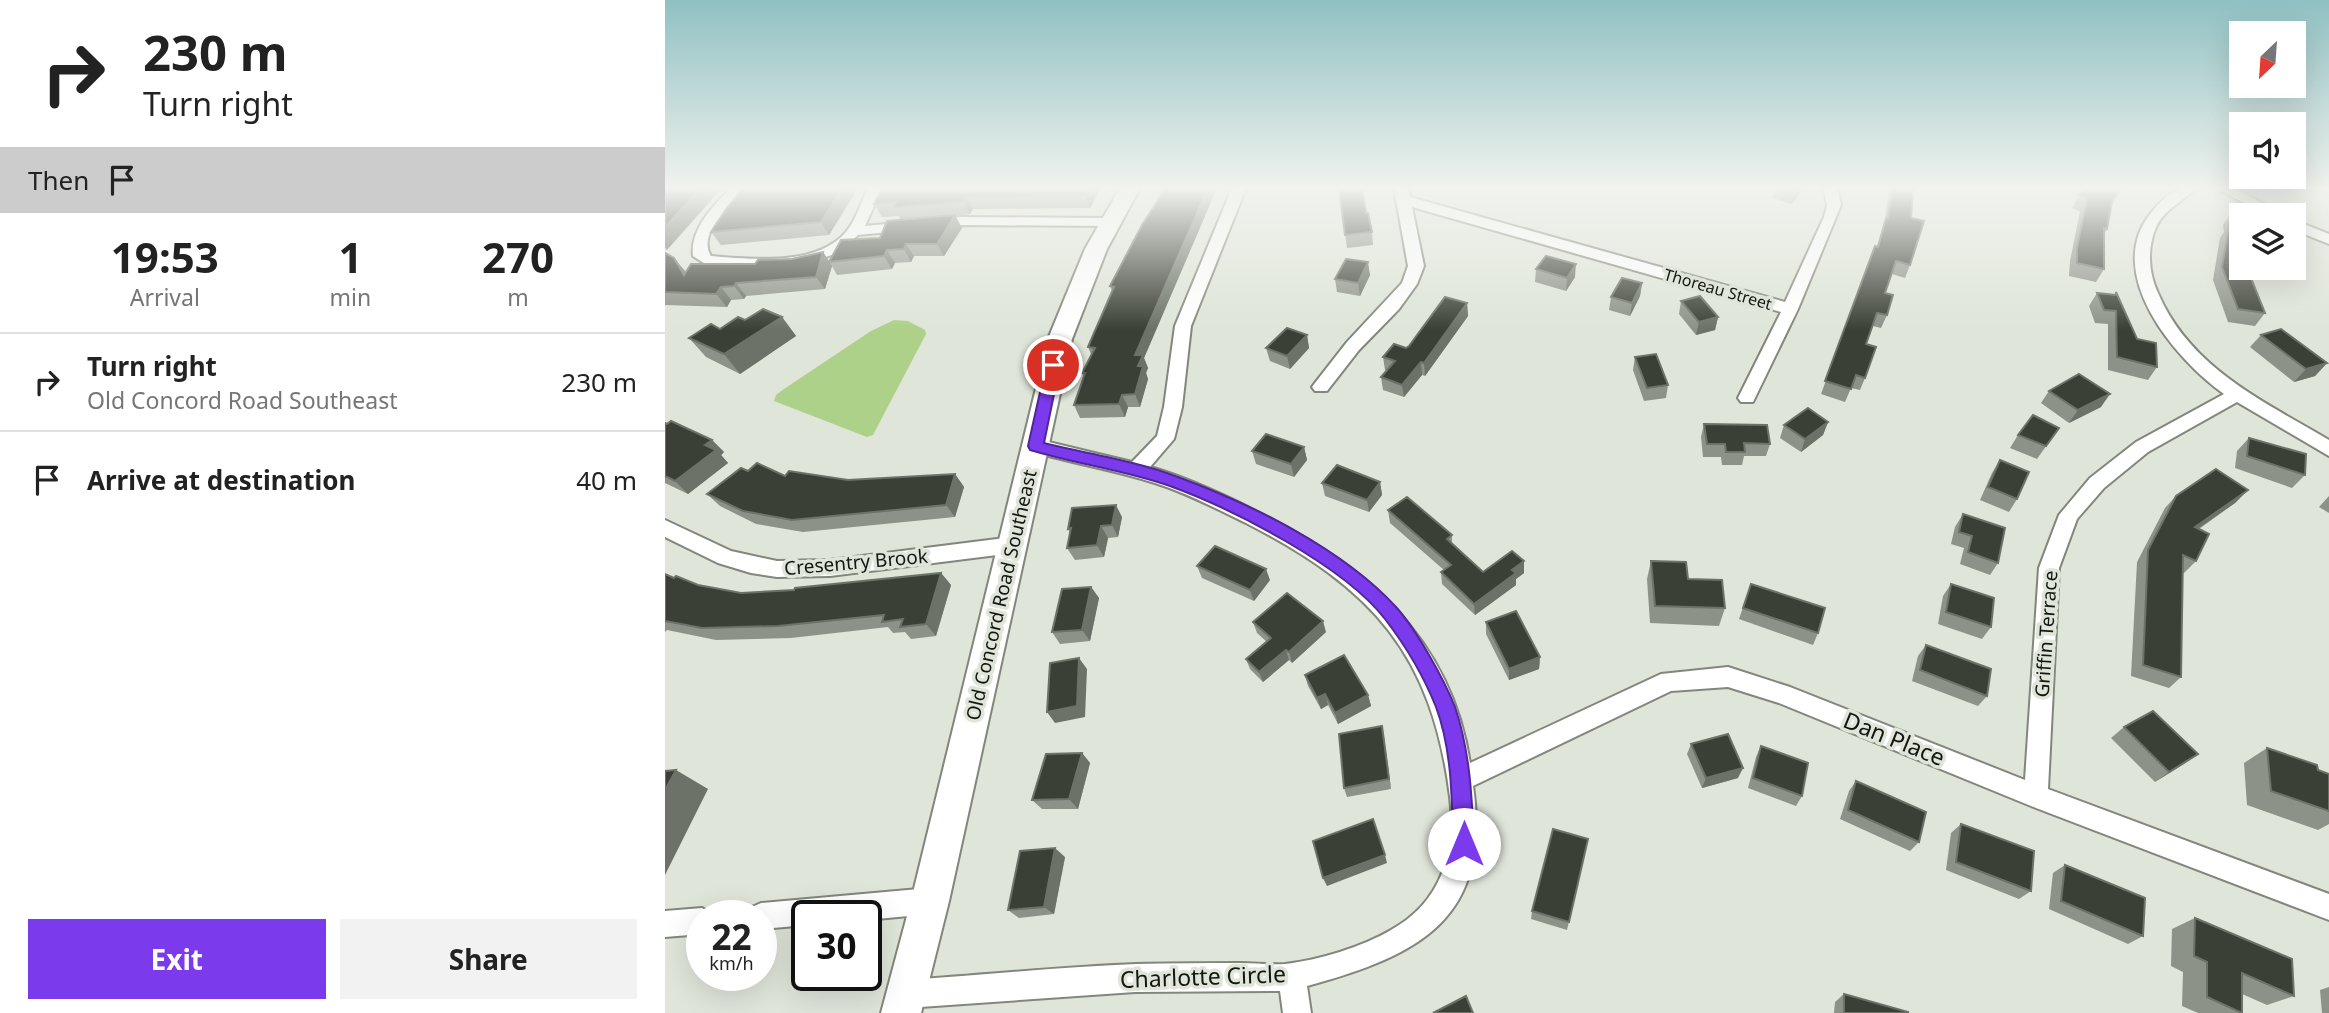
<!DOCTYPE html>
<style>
:root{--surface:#fff;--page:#f2f2f2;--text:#222;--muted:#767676;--line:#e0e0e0;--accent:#7c3aed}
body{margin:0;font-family:"Noto Sans",sans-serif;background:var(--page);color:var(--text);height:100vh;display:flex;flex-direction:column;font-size:26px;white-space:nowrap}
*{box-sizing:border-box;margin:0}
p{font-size:23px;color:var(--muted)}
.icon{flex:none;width:38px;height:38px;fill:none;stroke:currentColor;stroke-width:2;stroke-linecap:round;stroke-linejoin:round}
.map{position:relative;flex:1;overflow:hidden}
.sheet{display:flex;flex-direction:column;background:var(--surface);width:665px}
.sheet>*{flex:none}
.banner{background:#fff;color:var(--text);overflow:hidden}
.needle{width:46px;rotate:205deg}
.tools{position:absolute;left:1564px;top:21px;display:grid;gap:14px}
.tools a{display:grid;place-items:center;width:77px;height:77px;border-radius:0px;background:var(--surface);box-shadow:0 7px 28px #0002;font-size:35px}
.speed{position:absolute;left:21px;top:900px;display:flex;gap:14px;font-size:35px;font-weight:700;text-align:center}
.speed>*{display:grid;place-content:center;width:91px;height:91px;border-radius:50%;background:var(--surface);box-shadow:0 7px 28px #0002;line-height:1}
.speed small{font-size:18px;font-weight:400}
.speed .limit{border:4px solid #111;border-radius:10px;background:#fff;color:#111}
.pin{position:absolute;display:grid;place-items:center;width:60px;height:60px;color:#fff;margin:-30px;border:4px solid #fff;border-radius:50%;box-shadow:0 2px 7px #0007}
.me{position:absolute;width:77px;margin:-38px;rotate:0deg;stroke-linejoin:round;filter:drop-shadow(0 0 5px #0008)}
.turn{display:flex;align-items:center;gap:24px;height:147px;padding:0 28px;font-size:32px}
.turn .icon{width:91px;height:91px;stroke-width:2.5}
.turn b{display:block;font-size:49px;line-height:60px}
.then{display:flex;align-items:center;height:66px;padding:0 28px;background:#0003;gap:14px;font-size:26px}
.eta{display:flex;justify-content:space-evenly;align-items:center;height:119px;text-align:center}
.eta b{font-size:42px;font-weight:700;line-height:49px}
.primary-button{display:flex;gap:14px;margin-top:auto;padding:14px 28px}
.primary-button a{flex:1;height:80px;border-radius:0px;background:var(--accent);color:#fff;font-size:28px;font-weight:700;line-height:80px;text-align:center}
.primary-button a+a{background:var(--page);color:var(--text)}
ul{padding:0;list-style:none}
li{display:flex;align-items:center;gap:21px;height:98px;padding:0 28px;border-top:2px solid var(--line)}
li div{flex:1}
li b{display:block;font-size:26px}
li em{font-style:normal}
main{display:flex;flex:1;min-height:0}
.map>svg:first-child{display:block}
.water{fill:#add188}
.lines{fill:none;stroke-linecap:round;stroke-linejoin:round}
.street-casing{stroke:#81877b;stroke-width:4}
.secondary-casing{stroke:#81877b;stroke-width:4}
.street{fill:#fff;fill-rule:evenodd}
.secondary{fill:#fff;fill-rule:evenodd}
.wall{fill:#8d9288}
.shaded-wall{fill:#6c7267}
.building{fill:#3b4036;stroke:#6c7267;stroke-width:2}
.route{fill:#7c3aed;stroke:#51269a;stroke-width:2}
.labels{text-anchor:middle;stroke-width:7;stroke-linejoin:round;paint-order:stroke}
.far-street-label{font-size:16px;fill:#141612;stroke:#dfe5d9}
.street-label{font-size:19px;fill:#141612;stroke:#dfe5d9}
.near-street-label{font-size:23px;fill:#141612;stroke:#dfe5d9}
</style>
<main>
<section class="sheet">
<div class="banner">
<div class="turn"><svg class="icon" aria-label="right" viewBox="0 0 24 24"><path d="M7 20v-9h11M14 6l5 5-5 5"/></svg><div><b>230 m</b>Turn right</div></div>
<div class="then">Then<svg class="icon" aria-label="arrive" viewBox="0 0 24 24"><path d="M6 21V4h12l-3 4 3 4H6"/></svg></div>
</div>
<div class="eta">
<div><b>19:53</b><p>Arrival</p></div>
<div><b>1</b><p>min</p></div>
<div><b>270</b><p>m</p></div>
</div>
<ul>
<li><svg class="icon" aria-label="right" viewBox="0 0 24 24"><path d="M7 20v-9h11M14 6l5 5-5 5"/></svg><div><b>Turn right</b><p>Old Concord Road Southeast</p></div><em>230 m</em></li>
<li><svg class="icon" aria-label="arrive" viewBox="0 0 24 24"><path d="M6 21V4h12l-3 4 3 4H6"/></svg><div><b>Arrive at destination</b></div><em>40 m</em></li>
</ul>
<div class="primary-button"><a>Exit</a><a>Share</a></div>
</section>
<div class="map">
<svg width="1664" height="1013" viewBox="0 0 1664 1013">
<rect width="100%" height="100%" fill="#dfe5d9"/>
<polygon class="water" points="229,320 243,321 260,330 261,334 208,435 202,437 109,401 111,395 119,389 206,331"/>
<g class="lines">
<g class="street-casing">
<g id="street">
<path d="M66 188H82C68 204 31 233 46 256 86 259 151 267 181 232 191 220 196 203 203 188H217L200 226 296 217 446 218 453 222 446 226 296 225 193 235 173 253 151 260 114 266 42 265 28 256C25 229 48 206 66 188Z"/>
<path d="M567 188H581L526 326 517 407 509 439 485 467C521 477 555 493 589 510 697 563 786 636 805 763L996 674 1063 667 1125 687 1360 780 1374 568 1394 515 1425 478 1471 442 1559 394C1510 359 1437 273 1486 213 1500 196 1508 188 1531 188 1518 202 1501 208 1492 225 1482 246 1483 272 1493 293 1525 368 1598 401 1664 440V456L1572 402 1483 452 1439 488 1412 519 1394 568 1383 789 1664 894V920L1371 808 1114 703 1063 687 1006 691 808 786C827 919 755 955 642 986L646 1013H618L615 991 470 992 241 1008 231 1004 227 994 231 984 241 980C318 975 394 967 471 964 506 963 541 963 576 963 591 963 606 965 620 964 654 960 697 947 726 930 776 903 792 851 785 797 767 654 708 588 581 523 552 509 522 493 490 483 450 470 406 463 365 451L362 446 365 441 371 439 467 462 492 436 499 407 510 326Z"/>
<polygon points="729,188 743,188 745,197 1120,302 1159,217 1162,205 1158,188 1172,188 1176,205 1133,309 1088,402 1076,402 1073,398 1116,312 747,207 759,266 752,284 734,309 694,350 662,391 650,391 647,387 650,383 682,342 737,283 743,266"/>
<polygon points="1551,188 1570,188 1619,215 1601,215"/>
<polygon points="1629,220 1664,234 1664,244 1629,230"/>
<polygon points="0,520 66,551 112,561 165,560 348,537 355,539 358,545 355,551 348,553 165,576 112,577 86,573 53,563 0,537"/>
<polygon points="265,888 274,892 278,901 274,910 265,914 201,920 201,915 142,915 142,925 96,929 96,915 83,915 87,907 96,903"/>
<polygon points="37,908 48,915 37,915 37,934 0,937 0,911"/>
</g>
</g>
<g class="secondary-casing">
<polygon id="secondary" points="455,188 475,188 442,249 407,339 284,901 256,1013 216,1013 246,901 383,339 420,249"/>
</g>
<use href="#street" class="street"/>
<use href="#secondary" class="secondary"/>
</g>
<g class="wall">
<polygon points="78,188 193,188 164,235 56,245 46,232"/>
<polygon points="217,188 436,188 425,208 308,209 305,214 290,216 297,228 279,256 249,256 246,262 230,263 227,269 172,275 167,266 160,289 81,296 79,299 66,300 62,307 0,305 0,253 21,272 127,259 158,252 164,261 215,238 236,220 234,216 217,217 209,204"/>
<polygon points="499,188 552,188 479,358 483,368 481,373 483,379 475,407 463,407 460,417 415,418 409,405 419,378 417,373 426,354 423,347 447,291 445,286 490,205"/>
<polygon points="674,188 701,213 707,232 708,245 682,248"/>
<polygon points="1111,188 1138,188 1127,204 1108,198"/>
<polygon points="1224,188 1248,188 1246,218 1245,265 1240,278 1227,274 1220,293 1222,315 1216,328 1208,326 1201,344 1200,378 1195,390 1186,388 1180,402 1156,394 1210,246 1212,246 1220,220"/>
<polygon points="1457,188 1447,205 1442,229 1439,235 1439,269 1431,282 1404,276 1405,261 1415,211 1407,208 1414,195"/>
<polygon points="1567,212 1577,215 1577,268 1587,268 1586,269 1582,268 1600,313 1590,326 1563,322 1548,280 1555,238 1559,232 1558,225"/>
<polygon points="871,269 910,277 901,291 870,282"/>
<polygon points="705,275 695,296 672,292 670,279"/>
<polygon points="977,283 975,296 965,316 944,310 946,297"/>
<polygon points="1451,292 1472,339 1492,367 1483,380 1443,370 1443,324 1430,323 1424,306 1432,293 1449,295"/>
<polygon points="1016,301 1053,317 1050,330 1031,335 1014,314"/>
<polygon points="802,303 803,316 760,376 757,375 739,397 718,390 716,377 722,370 720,370 718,357 741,348"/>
<polygon points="117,317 131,336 75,374 41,357 24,338 80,320"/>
<polygon points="642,335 644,348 625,369 605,361 601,348"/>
<polygon points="1596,335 1662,363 1650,376 1629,382 1585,347"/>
<polygon points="970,357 1003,385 1001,398 979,401 968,370"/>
<polygon points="1384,391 1436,407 1404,423 1376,403"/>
<polygon points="1163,422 1158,435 1136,452 1115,438 1119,425"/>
<polygon points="0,423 47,440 59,452 56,455 63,463 23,494 0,483"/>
<polygon points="1039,424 1105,444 1101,456 1079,456 1077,465 1057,465 1056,457 1038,457 1036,437"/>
<polygon points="1394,428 1372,459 1345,448 1353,435"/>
<polygon points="1584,438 1640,475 1627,488 1570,468 1572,451"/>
<polygon points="639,447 642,460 629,477 591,464 587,451"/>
<polygon points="1335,460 1352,499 1344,512 1315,500 1327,473"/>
<polygon points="83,471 120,476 183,480 290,474 299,487 290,517 138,532 91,524 55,506 42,494"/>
<polygon points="715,482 717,495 704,512 660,496 657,483"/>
<polygon points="1583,490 1570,503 1534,529 1531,561 1519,573 1517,573 1516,677 1504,688 1466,676 1472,562 1500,508 1511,496"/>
<polygon points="1664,496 1664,513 1654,507"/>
<polygon points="723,510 787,535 787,543 818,572 859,573 851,579 851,585 810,615 777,584 776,572 779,570 725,523"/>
<polygon points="1298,514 1333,563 1325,575 1295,564 1299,548 1286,544 1290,527"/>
<polygon points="457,517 453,537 443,538 439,557 410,560 402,548 405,533 403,529"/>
<polygon points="986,561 1023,579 1060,608 1054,626 985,623 982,579"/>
<polygon points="532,566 605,580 589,601 537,578"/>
<polygon points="276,573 286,585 271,636 246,639 240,632 228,633 223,627 126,638 51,640 2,630 0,632 0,574 9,578 33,585 76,593 129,590"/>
<polygon points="1086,584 1153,633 1148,645 1074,619"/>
<polygon points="1286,584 1326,627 1317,639 1273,624 1278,596"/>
<polygon points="426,587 434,598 425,641 395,644 387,632"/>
<polygon points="588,622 661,632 627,663 624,660 598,682 585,669 581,659 602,642 592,633"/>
<polygon points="821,622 875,657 874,669 844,680 821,634"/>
<polygon points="1261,645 1322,696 1313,706 1247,681 1253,656"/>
<polygon points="640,675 703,695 706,706 673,724 663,705 656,709 643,686"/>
<polygon points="1459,727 1533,754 1490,782 1446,738"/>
<polygon points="719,737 726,789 682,797 679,788"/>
<polygon points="1026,744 1073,778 1037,788 1022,754"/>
<polygon points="1096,746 1137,796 1131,806 1083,788 1091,757"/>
<polygon points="1602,748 1664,774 1664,824 1653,830 1582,805 1579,763"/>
<polygon points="417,753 425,763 413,809 377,809 367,800"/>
<polygon points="1191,781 1254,842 1245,851 1175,819 1184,791"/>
<polygon points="1296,824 1366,891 1354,899 1281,870 1286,833"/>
<polygon points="921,848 902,930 866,919 867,911"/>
<polygon points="400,857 389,914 354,918 343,910"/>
<polygon points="1400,865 1478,936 1463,944 1384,909 1388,873"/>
<polygon points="1530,918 1629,996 1602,1005 1577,994 1577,1013 1533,1013 1517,1006 1518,972 1506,966 1507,929"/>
<polygon points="1664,987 1664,1013 1657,1013 1655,990"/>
<polygon points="1179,994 1243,1013 1169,1013 1170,1002"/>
</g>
<g class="shaded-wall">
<polygon points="36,188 57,188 2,250 0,248 0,227"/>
<polygon points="177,188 193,188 164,235 156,222"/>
<polygon points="424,188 436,188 425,208 420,195"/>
<polygon points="543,188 552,188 479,358 483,368 481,373 483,379 475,407 470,394 470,355"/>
<polygon points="1133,188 1138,188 1127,204 1131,192"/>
<polygon points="301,197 308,209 305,214 298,202"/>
<polygon points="290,215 297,228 279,256 272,244"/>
<polygon points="241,244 249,256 246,262 239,249"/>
<polygon points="222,250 230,263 227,269 219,256"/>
<polygon points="158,252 167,266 160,289 151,277"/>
<polygon points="9,258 20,271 30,288 19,275"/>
<polygon points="703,262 705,275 695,296 693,283"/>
<polygon points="911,264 910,277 901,291 902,278"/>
<polygon points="71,283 81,296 79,299 69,286"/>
<polygon points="977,283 975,296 965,316 967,303"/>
<polygon points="56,287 66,300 62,307 51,294"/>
<polygon points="802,303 803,316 760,376 759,363"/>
<polygon points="117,317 131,336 75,374 59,354"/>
<polygon points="1053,317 1050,330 1031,335 1034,322"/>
<polygon points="642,335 644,348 625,369 622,356"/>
<polygon points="756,362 757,375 739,397 737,385"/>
<polygon points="1662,363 1650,376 1629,382 1641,369"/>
<polygon points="1445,394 1436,407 1404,423 1413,410"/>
<polygon points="457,395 463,407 460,417 454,404"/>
<polygon points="1163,422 1158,435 1136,452 1140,439"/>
<polygon points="47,440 59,452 56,455 63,463 23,494 10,481 40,445"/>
<polygon points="639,447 642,460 629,477 626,464"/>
<polygon points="290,474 299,487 290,517 281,505"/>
<polygon points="715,482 717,495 704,512 702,500"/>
<polygon points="1583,490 1570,503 1518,539 1530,527"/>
<polygon points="451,505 457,517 453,537 447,525"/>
<polygon points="436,526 443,538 439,557 432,545"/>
<polygon points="859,561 859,573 851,579 851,585 810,615 809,604 847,570"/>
<polygon points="601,569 605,580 589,601 585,590"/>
<polygon points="276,573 286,585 271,636 261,624"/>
<polygon points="426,587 434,598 425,641 417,630"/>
<polygon points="658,621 661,632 627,663 624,652"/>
<polygon points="621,650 624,660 598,682 594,672"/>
<polygon points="875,657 874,669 844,680 844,669"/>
<polygon points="414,658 422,669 420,717 390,723 382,712"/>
<polygon points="660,694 663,705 656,709 652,698"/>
<polygon points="703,695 706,706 673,724 670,713"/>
<polygon points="717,726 719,737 726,789 724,779"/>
<polygon points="417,753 425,763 413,809 404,799"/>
<polygon points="1533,754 1519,764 1490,782 1504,772"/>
<polygon points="1078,768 1073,778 1037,788 1041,778"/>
<polygon points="11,770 43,789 0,875 0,790"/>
<polygon points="390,848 400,857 389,914 379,907"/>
<polygon points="720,855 722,863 662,886 658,878"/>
</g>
<g class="building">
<polygon points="0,188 36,188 0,227"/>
<polygon points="78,188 177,188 156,222 46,232 61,209"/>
<polygon points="217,188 424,188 420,195 301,197 298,202 229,207 231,202 209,204"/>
<polygon points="499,188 543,188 470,355 478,355 473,366 478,366 470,394 457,395 454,404 409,405 420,373 417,373 430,348 423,347 449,287 445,286 477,225 490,205"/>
<polygon points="674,188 697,188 701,213 703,213 707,232 680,235"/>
<polygon points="1121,188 1133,188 1131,192"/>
<polygon points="1227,188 1248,188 1246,218 1259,221 1245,265 1231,261 1220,293 1228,295 1222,315 1212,313 1201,344 1211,347 1200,378 1191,375 1186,389 1160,381 1210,246 1213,247 1221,218 1223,218"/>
<polygon points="1419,188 1456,188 1447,202 1442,229 1439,228 1439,269 1412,263 1412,248 1422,198 1414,195"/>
<polygon points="1567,212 1585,215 1577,215 1577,251 1575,251"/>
<polygon points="290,215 272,244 241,244 239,249 222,250 219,256 164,262 176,240 215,238 222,221"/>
<polygon points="1564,225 1577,256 1577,268 1582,268 1600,313 1573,309 1557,267"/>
<polygon points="158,252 151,277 71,283 69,286 56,287 51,294 0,292 0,253 9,258 19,275 26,264 90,264 93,260 127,259"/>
<polygon points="881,256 911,264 902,278 871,269"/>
<polygon points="681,259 703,262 693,283 670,279"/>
<polygon points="957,278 977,283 967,303 946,297"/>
<polygon points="1451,292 1472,339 1491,343 1492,367 1452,357 1451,311 1439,310 1432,293 1451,295"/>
<polygon points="1035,296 1053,317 1034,322 1016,301"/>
<polygon points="780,297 802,303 759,363 756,362 737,385 716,377 730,361 718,357 729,344 741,348 744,346"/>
<polygon points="98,309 117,317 59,354 24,338 46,324 55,329 73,317 80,320"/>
<polygon points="622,328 642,335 622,356 601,348"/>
<polygon points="1616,329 1662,363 1641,369 1596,335"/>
<polygon points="991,354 1003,385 982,388 970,357"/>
<polygon points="1414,374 1445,394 1413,410 1384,391"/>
<polygon points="1143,408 1163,422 1140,439 1119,425"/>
<polygon points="1368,415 1394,428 1381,446 1353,435"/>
<polygon points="6,421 47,440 40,445 51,450 10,481 0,476 0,423 2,424"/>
<polygon points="1039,424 1102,425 1105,444 1079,443 1080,452 1061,452 1060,444 1042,444"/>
<polygon points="601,434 639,447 626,464 587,451"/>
<polygon points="1584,438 1641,454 1640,475 1582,456"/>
<polygon points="1335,460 1364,472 1352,499 1323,487"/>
<polygon points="92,463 120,476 124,471 183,480 290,474 281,505 127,520 78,511 42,494 76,468 83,471"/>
<polygon points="672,465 715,482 702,500 657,483"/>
<polygon points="1551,469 1583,490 1530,527 1544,534 1531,561 1518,555 1516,677 1478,665 1483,550 1511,496"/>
<polygon points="742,497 787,535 782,539 818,572 847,551 859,561 847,570 851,573 809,604 776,572 786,565 723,510"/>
<polygon points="451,505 447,525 436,526 432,545 402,548 406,528 403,529 407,508"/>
<polygon points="1298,514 1340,528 1333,563 1303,552 1307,536 1294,532"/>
<polygon points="550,546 601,569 585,590 532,566"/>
<polygon points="986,561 1021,562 1023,579 1057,580 1060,608 990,606"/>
<polygon points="276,573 261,624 235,627 238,619 217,622 219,615 113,626 37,628 0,621 0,574 9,578 11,576 33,585 76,593 129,590 130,588"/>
<polygon points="1086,584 1160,608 1153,633 1078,608"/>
<polygon points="1286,584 1329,598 1326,627 1281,612"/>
<polygon points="426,587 417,630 387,632 397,589"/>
<polygon points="622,593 658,621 624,652 621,650 594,672 581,659 606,638 588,622"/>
<polygon points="851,611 875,657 844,669 821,622"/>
<polygon points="1261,645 1326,669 1322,696 1255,670"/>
<polygon points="679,655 703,695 670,713 660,694 652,698 640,675"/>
<polygon points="414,658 412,706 382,712 385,663"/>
<polygon points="1488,711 1533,754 1504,772 1459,727"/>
<polygon points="717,726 724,779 679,788 674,734"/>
<polygon points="1063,734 1078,768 1041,778 1026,744"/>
<polygon points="1096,746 1143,763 1137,796 1088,778"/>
<polygon points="1602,748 1652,765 1653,770 1664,774 1664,811 1606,791"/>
<polygon points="417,753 404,799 367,800 381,754"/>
<polygon points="11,770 0,790 0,771"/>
<polygon points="1191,781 1261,812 1254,842 1183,810"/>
<polygon points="708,819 720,855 658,878 648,841"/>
<polygon points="1296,824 1369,851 1366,891 1291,862"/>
<polygon points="888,829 923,839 904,922 867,911"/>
<polygon points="390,848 379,907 343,910 355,851"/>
<polygon points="1400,865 1480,898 1478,936 1396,901"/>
<polygon points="1530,918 1627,959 1629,996 1577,973 1577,1013 1542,997 1542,962 1529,956"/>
<polygon points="1179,994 1243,1012 1243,1013 1179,1013"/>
<polygon points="801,996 808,1013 768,1013"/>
</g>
<linearGradient id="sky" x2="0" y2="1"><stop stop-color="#90c0c2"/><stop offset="0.57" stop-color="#f1f3ee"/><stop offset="1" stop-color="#f1f3ee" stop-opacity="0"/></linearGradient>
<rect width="1664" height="330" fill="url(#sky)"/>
<path class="route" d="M388 360 395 365 379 443C423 454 471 461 513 477 586 504 678 549 731 607 751 629 779 679 790 707 805 751 807 798 809 844L806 851 799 854 791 851 788 844C787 799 787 750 771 707 759 677 740 645 720 619 679 566 568 509 505 486 460 470 411 464 365 450L363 446 381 365Z"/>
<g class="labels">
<g class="far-street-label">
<text transform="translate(1053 289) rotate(16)" y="6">Thoreau Street</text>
</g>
<g class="street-label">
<text transform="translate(191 562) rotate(-5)" y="7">Cresentry Brook</text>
<text transform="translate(336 595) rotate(-77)" y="7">Old Concord Road Southeast</text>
<text transform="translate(1381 634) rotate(-86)" y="7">Griffin Terrace</text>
</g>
<g class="near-street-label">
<text transform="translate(1229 739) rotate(22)" y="8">Dan Place</text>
<text transform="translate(538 977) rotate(-2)" y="8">Charlotte Circle</text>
</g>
</g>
</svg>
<div class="tools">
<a><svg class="needle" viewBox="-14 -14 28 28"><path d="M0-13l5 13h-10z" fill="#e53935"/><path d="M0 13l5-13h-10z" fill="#767676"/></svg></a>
<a><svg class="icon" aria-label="sound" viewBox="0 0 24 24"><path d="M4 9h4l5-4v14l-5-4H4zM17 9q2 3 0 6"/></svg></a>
<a><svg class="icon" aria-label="layers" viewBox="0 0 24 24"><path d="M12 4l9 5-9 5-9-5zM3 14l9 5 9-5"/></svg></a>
</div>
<div class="speed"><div>22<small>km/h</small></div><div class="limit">30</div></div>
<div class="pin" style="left:388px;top:365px;background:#d93025"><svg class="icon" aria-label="arrive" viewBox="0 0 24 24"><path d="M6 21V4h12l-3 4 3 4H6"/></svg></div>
<svg class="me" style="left:799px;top:844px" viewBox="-20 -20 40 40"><circle r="19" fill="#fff"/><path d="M0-13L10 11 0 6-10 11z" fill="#7c3aed"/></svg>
</div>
</main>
